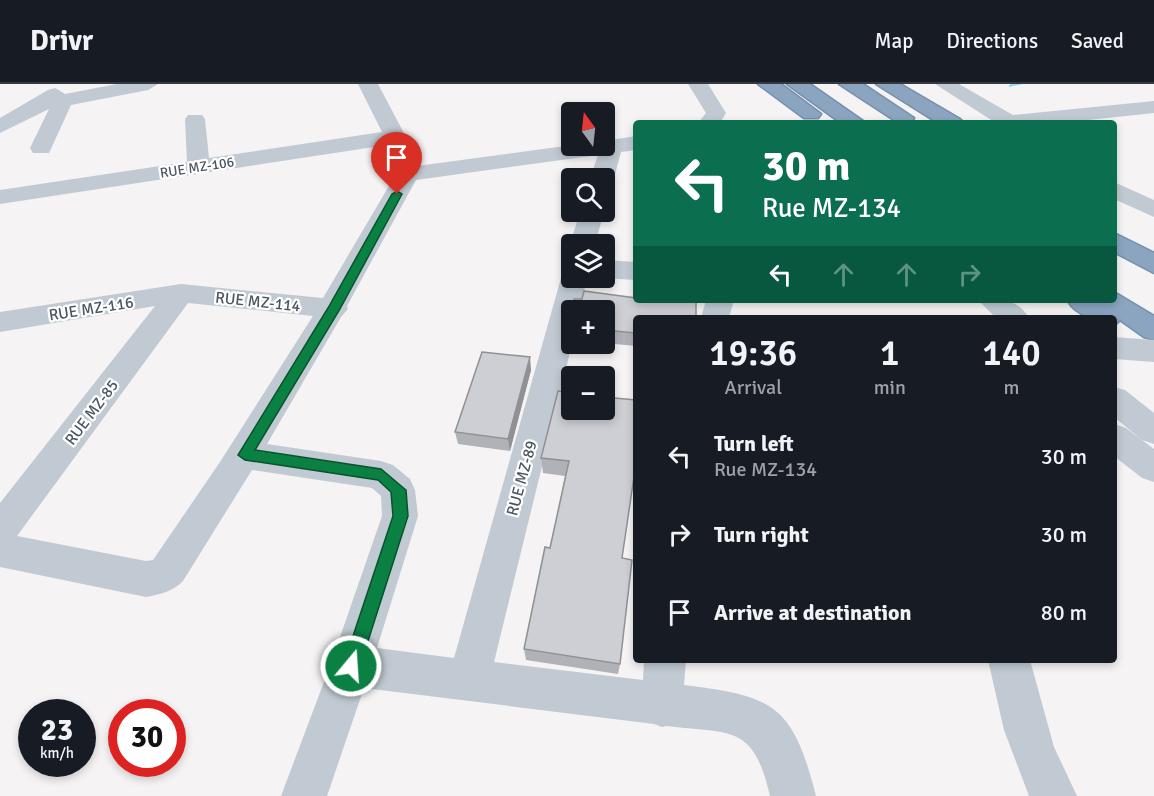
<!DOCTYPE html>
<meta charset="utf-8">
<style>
:root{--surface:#171b24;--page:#20242c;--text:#f1f3f6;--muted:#9ea1a6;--line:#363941}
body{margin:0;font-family:Signika,sans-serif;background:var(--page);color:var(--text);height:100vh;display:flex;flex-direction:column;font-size:22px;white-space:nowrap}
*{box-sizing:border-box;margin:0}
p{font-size:20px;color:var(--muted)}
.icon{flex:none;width:33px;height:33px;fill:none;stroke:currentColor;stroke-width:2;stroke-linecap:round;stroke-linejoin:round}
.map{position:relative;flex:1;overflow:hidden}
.panel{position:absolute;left:633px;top:231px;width:484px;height:348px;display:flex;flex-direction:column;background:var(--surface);border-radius:6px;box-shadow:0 3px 9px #0003}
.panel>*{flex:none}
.top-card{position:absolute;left:633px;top:36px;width:484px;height:183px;border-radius:6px;box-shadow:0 3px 9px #0003;background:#0b6e4f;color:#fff;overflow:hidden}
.needle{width:39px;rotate:345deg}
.tools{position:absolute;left:561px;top:18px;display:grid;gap:12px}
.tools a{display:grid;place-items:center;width:54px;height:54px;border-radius:6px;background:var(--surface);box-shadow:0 3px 9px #0003;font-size:30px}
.speed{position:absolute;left:18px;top:615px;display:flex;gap:12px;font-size:30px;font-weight:700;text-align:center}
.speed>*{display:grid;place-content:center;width:78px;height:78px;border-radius:50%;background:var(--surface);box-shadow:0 3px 9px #0003;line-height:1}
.speed small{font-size:15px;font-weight:400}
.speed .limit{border:9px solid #d22;background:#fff;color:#111}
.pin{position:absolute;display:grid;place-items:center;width:51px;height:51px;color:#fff;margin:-62px -26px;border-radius:50% 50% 50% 0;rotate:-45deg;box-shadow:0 0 6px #0007}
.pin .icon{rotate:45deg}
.me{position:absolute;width:66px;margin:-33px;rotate:18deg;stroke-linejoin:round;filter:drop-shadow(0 0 4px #0008)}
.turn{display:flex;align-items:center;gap:21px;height:126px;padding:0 30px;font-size:27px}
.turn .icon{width:78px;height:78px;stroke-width:2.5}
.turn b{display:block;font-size:42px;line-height:51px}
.lanes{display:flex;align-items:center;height:57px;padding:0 30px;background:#0003;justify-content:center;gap:30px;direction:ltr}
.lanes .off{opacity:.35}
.eta{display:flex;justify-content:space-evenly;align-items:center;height:102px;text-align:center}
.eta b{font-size:36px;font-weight:600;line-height:42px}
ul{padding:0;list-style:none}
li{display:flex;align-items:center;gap:18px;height:78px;padding:0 30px}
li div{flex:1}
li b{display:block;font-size:22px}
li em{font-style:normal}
header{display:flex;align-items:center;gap:36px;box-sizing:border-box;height:84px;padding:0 30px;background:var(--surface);border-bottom:2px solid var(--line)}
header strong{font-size:28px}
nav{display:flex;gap:33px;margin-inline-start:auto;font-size:21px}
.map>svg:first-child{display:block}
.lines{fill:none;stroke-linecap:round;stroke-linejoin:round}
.stream{fill:#90daee;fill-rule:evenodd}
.highway-casing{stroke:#7690ad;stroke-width:3}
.minor{fill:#c1cad2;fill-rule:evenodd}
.highway{fill:#8ba5c1;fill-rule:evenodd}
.wall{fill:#b0b2b7}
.shaded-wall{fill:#909195}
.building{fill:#cdcfd5;stroke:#909195;stroke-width:1.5}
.route{fill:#0b8043;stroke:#07532c;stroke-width:1.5}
.labels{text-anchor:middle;stroke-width:4.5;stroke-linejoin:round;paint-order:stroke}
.far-street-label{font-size:14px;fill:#4a5661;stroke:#fff}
.street-label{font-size:16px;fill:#4a5661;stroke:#fff}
</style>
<header>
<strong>Drivr</strong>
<nav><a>Map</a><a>Directions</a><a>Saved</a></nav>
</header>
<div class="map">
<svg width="1154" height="712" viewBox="0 0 1154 712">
<rect width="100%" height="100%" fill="#f5f3f3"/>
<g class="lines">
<polygon class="stream" points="1011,0 1023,0 1009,3 1009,1"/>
<g class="highway-casing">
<g id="highway">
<polygon points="758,0 781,0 821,30 818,34 804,34"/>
<polygon points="787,0 810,0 866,39 841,39"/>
<polygon points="839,0 863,0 914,34 911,38 897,38"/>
<polygon points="876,0 900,0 960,35 964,39 938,39"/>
<polygon points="1114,149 1154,169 1154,189 1114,168"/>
<path d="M1114 208 1154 232V256L1144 253 1120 236 1114 242V234C1095 234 1079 235 1067 216H1114Z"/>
</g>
</g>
<g class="minor">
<polygon points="117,0 158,0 148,6 71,21 49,69 33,69 30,64 49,25 0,49 0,34 48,6 55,4 65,10"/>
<path d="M358 0H378L406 53 417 82 572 61 604 62V57L636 52V66L621 68 614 94 604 100V94H590L598 71 416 96 347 222 348 225 341 233 267 360 381 377 393 381 410 395 415 406 418 432 377 564 454 574 561 194 564 188 572 186V194H587L580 226H572V260L494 578 643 596 644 576H686L684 601C775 612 793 622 816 712H770C753 639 731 650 666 642L662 643 654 640 364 604 327 712H281L330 582 382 432 381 412 372 404 252 386 183 497C172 508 161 510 146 513L0 483V419L155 222 0 248V228L181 200 323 214 396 90 387 61 0 120V106L187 78 185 35 188 31H202L205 35 209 74 382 48ZM188 219 313 232 220 378 153 476 146 477 17 452Z"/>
<polygon points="688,0 708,0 726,29 720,39 698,39 706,29"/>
<polygon points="935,0 959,0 1013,31 1154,17 1154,29 1060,39 996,39"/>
<polygon points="1114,98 1154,116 1154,133 1114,115"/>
<polygon points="580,128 604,128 595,160 570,160"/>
<polygon points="604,176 636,178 636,196 603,194"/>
<polygon points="706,216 734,216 729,234 701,234"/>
<path d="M978 216C999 216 1017 213 1029 234H996Z"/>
<polygon points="1114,253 1154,256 1154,278 1114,275"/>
<polygon points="1114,303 1125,306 1154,329 1154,360 1142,356 1114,333"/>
<polygon points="1114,340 1126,344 1154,365 1154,398 1142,394 1114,372"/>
<polygon points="988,576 1030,576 1054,663 1077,712 1029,712 1004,646"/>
</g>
<use href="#highway" class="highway"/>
</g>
<g class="wall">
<polygon points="604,226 636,234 636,262 604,259"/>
<polygon points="531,286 510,367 458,360 455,348"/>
<polygon points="636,316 636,401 633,401 622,474 620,580 618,590 526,576 524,565 550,464 565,392 543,389 541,374"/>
</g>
<polygon class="shaded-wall" points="530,273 531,286 510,367 508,355"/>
<g class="building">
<polygon points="584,207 636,214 636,216 696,216 696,234 636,234 636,249 604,246 604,226 574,226 574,215 582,215"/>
<polygon points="482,268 530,273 508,355 455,348"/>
<polygon points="558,307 572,309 572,326 604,326 604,313 636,316 636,386 635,386 622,474 632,476 620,580 524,565 545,463 550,464 569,377 541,374"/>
</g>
<polygon class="route" points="397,107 402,110 340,225 255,366 381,385 406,406 408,432 360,582 357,588 351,591 345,588 343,582 393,432 391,408 378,396 245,376 238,371 328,224 392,110"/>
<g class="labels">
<g class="far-street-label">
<text transform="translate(197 83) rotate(-9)" y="5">RUE MZ-106</text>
</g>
<g class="street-label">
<text transform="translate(258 217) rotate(6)" y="6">RUE MZ-114</text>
<text transform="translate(91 224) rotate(-9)" y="6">RUE MZ-116</text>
<text transform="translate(91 328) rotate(-53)" y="6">RUE MZ-85</text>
<text transform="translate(521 394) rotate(-75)" y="6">RUE MZ-89</text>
</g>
</g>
</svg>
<div class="tools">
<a><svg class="needle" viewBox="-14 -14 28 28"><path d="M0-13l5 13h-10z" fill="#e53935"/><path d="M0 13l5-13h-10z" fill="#9ea1a6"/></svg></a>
<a><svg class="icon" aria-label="search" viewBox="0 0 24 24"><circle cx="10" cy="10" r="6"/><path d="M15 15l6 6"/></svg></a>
<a><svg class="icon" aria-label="layers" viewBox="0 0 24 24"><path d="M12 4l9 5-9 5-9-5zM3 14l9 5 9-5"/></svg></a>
<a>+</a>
<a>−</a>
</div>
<div class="speed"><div>23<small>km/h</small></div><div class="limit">30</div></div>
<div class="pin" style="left:397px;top:110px;background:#d93025"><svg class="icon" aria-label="arrive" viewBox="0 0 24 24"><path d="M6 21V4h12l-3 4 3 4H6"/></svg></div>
<svg class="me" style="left:351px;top:582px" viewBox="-20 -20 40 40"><circle r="17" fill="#0b8043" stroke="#fff" stroke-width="3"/><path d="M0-11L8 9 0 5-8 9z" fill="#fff"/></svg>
<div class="top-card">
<div class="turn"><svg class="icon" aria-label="left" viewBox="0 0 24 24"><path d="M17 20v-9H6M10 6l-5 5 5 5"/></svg><div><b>30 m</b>Rue MZ-134</div></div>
<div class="lanes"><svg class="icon" aria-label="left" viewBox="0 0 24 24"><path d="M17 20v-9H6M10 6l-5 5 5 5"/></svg><svg class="icon off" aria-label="ahead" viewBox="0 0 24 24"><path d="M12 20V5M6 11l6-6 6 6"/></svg><svg class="icon off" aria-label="ahead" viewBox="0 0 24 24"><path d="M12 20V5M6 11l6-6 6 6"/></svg><svg class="icon off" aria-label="right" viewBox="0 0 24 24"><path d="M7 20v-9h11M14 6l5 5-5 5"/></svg></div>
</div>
<section class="panel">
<div class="eta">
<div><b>19:36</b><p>Arrival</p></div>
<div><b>1</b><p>min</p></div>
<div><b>140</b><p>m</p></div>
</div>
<ul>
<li><svg class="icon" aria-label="left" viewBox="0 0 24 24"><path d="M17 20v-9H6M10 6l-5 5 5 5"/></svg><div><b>Turn left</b><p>Rue MZ-134</p></div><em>30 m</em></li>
<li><svg class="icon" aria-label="right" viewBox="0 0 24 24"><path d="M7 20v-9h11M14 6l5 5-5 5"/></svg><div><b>Turn right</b></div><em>30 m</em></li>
<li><svg class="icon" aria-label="arrive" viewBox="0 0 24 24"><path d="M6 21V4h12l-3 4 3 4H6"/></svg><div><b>Arrive at destination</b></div><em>80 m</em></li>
</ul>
</section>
</div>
